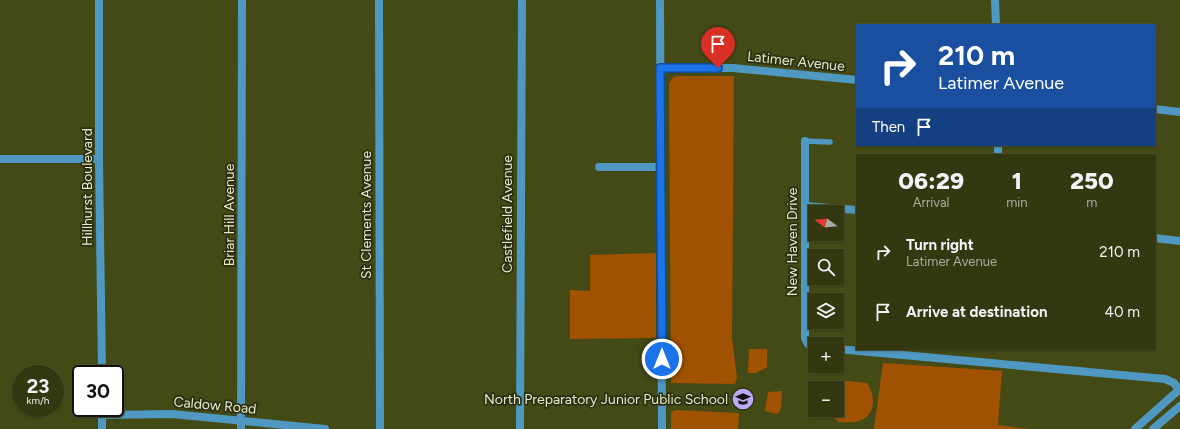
<!DOCTYPE html>
<meta charset="utf-8">
<style>
:root{--surface:#333810;--page:#3b3f19;--text:#f1f3f6;--muted:#a9ac9f;--line:#4e5230}
body{margin:0;font-family:Figtree,sans-serif;background:var(--page);color:var(--text);height:100vh;display:flex;flex-direction:column;font-size:15px;white-space:nowrap}
*{box-sizing:border-box;margin:0}
p{font-size:13px;color:var(--muted)}
.icon{flex:none;width:22px;height:22px;fill:none;stroke:currentColor;stroke-width:2;stroke-linecap:round;stroke-linejoin:round}
.map{position:relative;flex:1;overflow:hidden}
.drawer{position:absolute;left:856px;top:154px;width:300px;height:196px;display:flex;flex-direction:column;background:var(--surface);border-radius:0px;box-shadow:0 1px 3px #0004,0 0 0 1px var(--line)}
.drawer>*{flex:none}
.guide{position:absolute;left:856px;top:24px;width:300px;height:122px;border-radius:0px;box-shadow:0 1px 3px #0004,0 0 0 1px var(--line);background:#1a4fa0;color:#fff;overflow:hidden}
.needle{width:26px;rotate:286deg}
.controls{position:absolute;left:808px;top:205px;display:grid;gap:8px}
.controls a{display:grid;place-items:center;width:36px;height:36px;border-radius:0px;background:var(--surface);box-shadow:0 1px 3px #0004,0 0 0 1px var(--line);font-size:20px}
.speed{position:absolute;left:12px;top:365px;display:flex;gap:8px;font-size:20px;font-weight:700;text-align:center}
.speed>*{display:grid;place-content:center;width:52px;height:52px;border-radius:50%;background:var(--surface);box-shadow:0 1px 3px #0004,0 0 0 1px var(--line);line-height:1}
.speed small{font-size:10px;font-weight:400}
.speed .limit{border:2px solid #111;border-radius:6px;background:#fff;color:#111}
.pin{position:absolute;display:grid;place-items:center;width:34px;height:34px;color:#fff;margin:-41px -17px;border-radius:50% 50% 50% 0;rotate:-45deg;box-shadow:0 0 4px #0007}
.pin .icon{rotate:45deg}
.me{position:absolute;width:44px;margin:-22px;rotate:0deg;stroke-linejoin:round;filter:drop-shadow(0 0 3px #0008)}
.turn{display:flex;align-items:center;gap:14px;height:84px;padding:0 16px;font-size:18px}
.turn .icon{width:52px;height:52px;stroke-width:2.5}
.turn b{display:block;font-size:28px;line-height:34px}
.then{display:flex;align-items:center;height:38px;padding:0 16px;background:#0003;gap:8px;font-size:15px}
.eta{display:flex;justify-content:space-evenly;align-items:center;height:68px;text-align:center}
.eta b{font-size:24px;font-weight:800;line-height:28px}
ul{padding:0;list-style:none}
li{display:flex;align-items:center;gap:12px;height:60px;padding:0 16px}
li div{flex:1}
li b{display:block;font-size:15px}
li em{font-style:normal}
.map>svg:first-child{display:block}
.green{fill:#a05200}
.lines{fill:none;stroke-linecap:round;stroke-linejoin:round}
.lane{stroke:#4f98c1;stroke-width:5.5}
.street{stroke:#4f98c1;stroke-width:8}
.route-casing{stroke:#114b97;stroke-width:10}
.route{stroke:#1a73e8;stroke-width:7}
.labels{text-anchor:middle;stroke-width:3.5;stroke-linejoin:round;paint-order:stroke}
.street-label{font-size:14px;fill:#e5ebc9;stroke:#2b2f12}
.poi-label{font-size:14px;fill:#e5ebc9;stroke:#2b2f12;text-anchor:end}
</style>
<div class="map">
<svg width="1180" height="429" viewBox="0 0 1180 429">
<rect width="100%" height="100%" fill="#444a16"/>
<g class="green">
<polygon points="677,76 734,76 732,338 737,378 735,384 671,383 669,84 672,78"/>
<polygon points="656,253 656,338 570,339 570,290 590,291 590,255"/>
<polygon points="749,349 767,349 767,367 756,373 748,373"/>
<polygon points="883,363 1002,371 998,425 1028,429 874,429"/>
<path d="M838 380 867 383C876 397 876 415 859 421 854 423 845 422 839 422L833 417V410H837V388H835V382Z"/>
<polygon points="782,391 781,408 778,414 765,411 768,392"/>
<polygon points="676,410 739,413 738,429 671,429 671,412"/>
</g>
<g class="lines">
<polyline class="lane" points="805,141 830,142"/>
<g class="street">
<polyline points="99,0 99,159 102,374"/>
<polyline points="379,0 380,429"/>
<polyline points="660,0 662,429"/>
<polyline points="995,0 996,25"/>
<polyline points="660,68 733,68 857,80"/>
<polyline points="1155,109 1180,112"/>
<path d="M805 141V338C807 344 809 346 815 347"/>
<polyline points="998,145 998,152"/>
<polyline points="0,159 99,159"/>
<polyline points="599,167 661,167"/>
<polyline points="805,206 857,210"/>
<polyline points="1155,238 1180,241"/>
<polyline points="837,349 1165,379 1174,383 1180,391"/>
<polyline points="102,408 102,429"/>
<polyline points="102,415 172,414 325,429"/>
<polyline points="241,429 242,0"/>
<polyline points="520,429 522,0"/>
<polyline points="1135,429 1180,389"/>
<polyline points="1153,429 1180,406"/>
</g>
</g>
<g class="lines">
<g class="route-casing">
<polyline id="route" points="662,359 660,68 718,68"/>
</g>
<use href="#route" class="route"/>
</g>
<defs>
<g id="school-disc" transform="scale(1.15)"><circle r="9.5" fill="#bda9f5" stroke="#2b2f12"/><path d="M0-5L7-2L0 1L-7-2ZM-4 1L0 2.5L4 1V4Q0 6-4 4Z" fill="#111"/></g>
</defs>
<g fill-rule="evenodd">
<use href="#school-disc" x="743" y="399"/>
</g>
<g class="labels">
<g class="street-label">
<text transform="translate(796 61) rotate(6)" y="5">Latimer Avenue</text>
<text transform="translate(87 187) rotate(-90)" y="5">Hillhurst Boulevard</text>
<text transform="translate(507 214) rotate(-90)" y="5">Castlefield Avenue</text>
<text transform="translate(229 215) rotate(-90)" y="5">Briar Hill Avenue</text>
<text transform="translate(366 215) rotate(-90)" y="5">St Clements Avenue</text>
<text transform="translate(792 242) rotate(-90)" y="5">New Haven Drive</text>
<text transform="translate(215 405) rotate(5)" y="5">Caldow Road</text>
</g>
<g class="poi-label">
<text x="728" y="404">North Preparatory Junior Public School</text>
</g>
</g>
</svg>
<div class="controls">
<a><svg class="needle" viewBox="-14 -14 28 28"><path d="M0-13l5 13h-10z" fill="#e53935"/><path d="M0 13l5-13h-10z" fill="#a9ac9f"/></svg></a>
<a><svg class="icon" aria-label="search" viewBox="0 0 24 24"><circle cx="10" cy="10" r="6"/><path d="M15 15l6 6"/></svg></a>
<a><svg class="icon" aria-label="layers" viewBox="0 0 24 24"><path d="M12 4l9 5-9 5-9-5zM3 14l9 5 9-5"/></svg></a>
<a>+</a>
<a>−</a>
</div>
<div class="speed"><div>23<small>km/h</small></div><div class="limit">30</div></div>
<div class="pin" style="left:718px;top:68px;background:#d93025"><svg class="icon" aria-label="arrive" viewBox="0 0 24 24"><path d="M6 21V4h12l-3 4 3 4H6"/></svg></div>
<svg class="me" style="left:662px;top:359px" viewBox="-20 -20 40 40"><circle r="17" fill="#1a73e8" stroke="#fff" stroke-width="3"/><path d="M0-11L8 9 0 5-8 9z" fill="#fff"/></svg>
<div class="guide">
<div class="turn"><svg class="icon" aria-label="right" viewBox="0 0 24 24"><path d="M7 20v-9h11M14 6l5 5-5 5"/></svg><div><b>210 m</b>Latimer Avenue</div></div>
<div class="then">Then<svg class="icon" aria-label="arrive" viewBox="0 0 24 24"><path d="M6 21V4h12l-3 4 3 4H6"/></svg></div>
</div>
<section class="drawer">
<div class="eta">
<div><b>06:29</b><p>Arrival</p></div>
<div><b>1</b><p>min</p></div>
<div><b>250</b><p>m</p></div>
</div>
<ul>
<li><svg class="icon" aria-label="right" viewBox="0 0 24 24"><path d="M7 20v-9h11M14 6l5 5-5 5"/></svg><div><b>Turn right</b><p>Latimer Avenue</p></div><em>210 m</em></li>
<li><svg class="icon" aria-label="arrive" viewBox="0 0 24 24"><path d="M6 21V4h12l-3 4 3 4H6"/></svg><div><b>Arrive at destination</b></div><em>40 m</em></li>
</ul>
</section>
</div>
